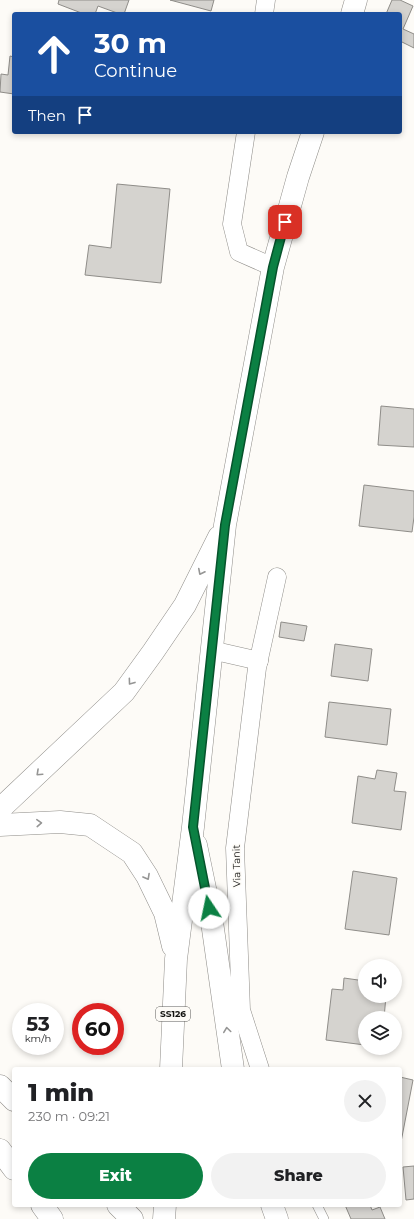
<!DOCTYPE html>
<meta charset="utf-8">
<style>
:root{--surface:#fff;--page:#f2f2f2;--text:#202124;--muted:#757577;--accent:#0b8043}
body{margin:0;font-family:Montserrat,sans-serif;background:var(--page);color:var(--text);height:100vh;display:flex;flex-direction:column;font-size:15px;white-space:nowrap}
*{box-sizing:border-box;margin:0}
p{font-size:13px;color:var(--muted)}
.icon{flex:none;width:22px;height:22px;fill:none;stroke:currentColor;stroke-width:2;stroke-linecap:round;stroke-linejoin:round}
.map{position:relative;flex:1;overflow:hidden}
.sheet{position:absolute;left:12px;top:1067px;width:390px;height:140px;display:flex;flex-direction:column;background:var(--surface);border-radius:4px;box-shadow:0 2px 6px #0003}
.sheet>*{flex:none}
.top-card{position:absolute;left:12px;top:12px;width:390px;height:122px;border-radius:4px;box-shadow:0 2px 6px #0003;background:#1a4fa0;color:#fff;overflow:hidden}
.buttons{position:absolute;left:358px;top:959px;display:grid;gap:8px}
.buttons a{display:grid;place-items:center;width:44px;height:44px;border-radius:50%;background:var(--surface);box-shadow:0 2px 6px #0003;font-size:20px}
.speed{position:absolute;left:12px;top:1003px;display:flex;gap:8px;font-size:20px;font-weight:700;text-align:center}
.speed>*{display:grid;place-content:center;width:52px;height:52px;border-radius:50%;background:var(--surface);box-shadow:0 2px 6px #0003;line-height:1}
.speed small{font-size:10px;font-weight:400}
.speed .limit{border:6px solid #d22;background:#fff;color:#111}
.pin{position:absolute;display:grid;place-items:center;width:34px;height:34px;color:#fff;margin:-17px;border-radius:8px;box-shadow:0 2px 6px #0006}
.me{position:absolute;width:44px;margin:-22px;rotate:349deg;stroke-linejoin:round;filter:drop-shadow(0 0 3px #0008)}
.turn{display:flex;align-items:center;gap:14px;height:84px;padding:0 16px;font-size:18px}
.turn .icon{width:52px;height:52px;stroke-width:2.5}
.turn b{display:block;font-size:28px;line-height:34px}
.then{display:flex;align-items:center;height:38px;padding:0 16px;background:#0003;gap:8px;font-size:15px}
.round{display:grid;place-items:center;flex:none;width:42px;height:42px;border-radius:21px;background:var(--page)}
.summary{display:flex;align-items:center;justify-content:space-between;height:68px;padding:0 16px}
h1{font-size:24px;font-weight:800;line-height:30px}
.action{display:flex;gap:8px;margin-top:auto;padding:8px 16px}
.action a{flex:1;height:46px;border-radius:24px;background:var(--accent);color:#fff;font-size:16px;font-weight:800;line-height:46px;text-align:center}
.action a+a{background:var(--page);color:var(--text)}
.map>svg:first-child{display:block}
.building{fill:#d5d3cf;stroke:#8f8d89}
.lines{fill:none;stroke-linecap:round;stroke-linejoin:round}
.lane-casing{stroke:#8e8c88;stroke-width:10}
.street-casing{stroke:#8e8c88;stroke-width:19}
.primary-casing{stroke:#8e8c88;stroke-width:23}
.lane{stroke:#fff;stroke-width:9}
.street{stroke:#fff;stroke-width:18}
.primary{stroke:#fff;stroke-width:22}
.oneway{stroke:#959594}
.route-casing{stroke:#07532c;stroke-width:10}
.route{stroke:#0b8043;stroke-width:7}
.labels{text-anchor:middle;stroke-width:3;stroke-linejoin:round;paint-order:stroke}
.shield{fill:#fdfbf7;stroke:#595956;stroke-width:1}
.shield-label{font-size:9px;font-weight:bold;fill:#131311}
.street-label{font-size:10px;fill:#131311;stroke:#fdfbf7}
</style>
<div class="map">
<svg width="414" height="1219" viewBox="0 0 414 1219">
<rect width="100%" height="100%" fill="#fdfbf7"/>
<g class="building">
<polygon points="59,0 129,0 124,14 120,14 98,6 95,14 84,14 58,4"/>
<polygon points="170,0 214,0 211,11"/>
<polygon points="392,0 400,0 413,6 403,29 414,34 414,48 400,41 400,14 386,14"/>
<polygon points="10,56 14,57 14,94 0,92 1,74 8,75"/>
<polygon points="117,184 170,189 161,283 85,275 89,245 111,248"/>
<polygon points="381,406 414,409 414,447 378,445"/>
<polygon points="364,485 414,491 414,517 412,532 359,526"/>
<polygon points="281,622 307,626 304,641 279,637"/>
<polygon points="335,644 372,649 368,681 331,676"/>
<polygon points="329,702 391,709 387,745 325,737"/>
<polygon points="377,770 397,773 394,791 406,792 401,830 352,823 358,776 375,779"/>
<polygon points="353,871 397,878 389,935 345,929"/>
<polygon points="344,978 365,981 365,996 386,996 384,1018 365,1018 365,1045 326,1040 332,989 343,990"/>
<polygon points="400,1077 413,1080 401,1142 400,1142"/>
<polygon points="414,1166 414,1199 406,1200 403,1167"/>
<polygon points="345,1205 370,1205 372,1210 380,1207 385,1219 351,1219"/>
</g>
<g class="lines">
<g class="lane-casing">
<polyline id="lane" points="317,1205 324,1219"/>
</g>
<g class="street-casing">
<g id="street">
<polyline points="264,14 266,0"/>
<polyline points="246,132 232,224 239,252 273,267"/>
<polyline points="211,650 259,661"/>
<polyline points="260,1069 241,1010 235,848 257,668 277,577"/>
</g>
</g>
<g class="primary-casing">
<g id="primary">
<polyline points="352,14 356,0"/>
<polyline points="0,809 124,692 153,652 185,605 219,537"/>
<polyline points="0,825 60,822 90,825 132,853 147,876 165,913 173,946"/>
<polyline points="196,845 212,922 233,1069"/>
<polyline points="171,1069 176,959 193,827 225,525 273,267 298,177 313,132"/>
<polyline points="0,1086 14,1100"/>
<polyline points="0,1150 14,1169"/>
<polyline points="42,1205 52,1219"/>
<polyline points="118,1205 132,1219"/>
<polyline points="272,1205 277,1219"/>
<polyline points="164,1219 165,1205"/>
</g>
</g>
<use href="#lane" class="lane"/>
<use href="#street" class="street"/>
<use href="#primary" class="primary"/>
</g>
<defs><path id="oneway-chevron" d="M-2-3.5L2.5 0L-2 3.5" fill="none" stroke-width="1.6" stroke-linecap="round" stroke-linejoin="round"/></defs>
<g class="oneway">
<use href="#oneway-chevron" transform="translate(201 572) rotate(117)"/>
<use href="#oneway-chevron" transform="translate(131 682) rotate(126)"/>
<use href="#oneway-chevron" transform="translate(39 773) rotate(137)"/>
<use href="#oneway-chevron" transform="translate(39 823) rotate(-3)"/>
<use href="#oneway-chevron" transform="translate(147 877) rotate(61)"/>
<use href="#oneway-chevron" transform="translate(227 1030) rotate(-98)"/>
</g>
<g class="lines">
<g class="route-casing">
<polyline id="route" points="209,908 193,827 225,525 273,267 285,222"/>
</g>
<use href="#route" class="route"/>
</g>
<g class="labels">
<rect class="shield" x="156" y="1007" width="34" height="14" rx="3"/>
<g class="shield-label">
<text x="173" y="1017">SS126</text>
</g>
<g class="street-label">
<text transform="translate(236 866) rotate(-91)" y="4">Via Tanit</text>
</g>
</g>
</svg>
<div class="buttons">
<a><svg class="icon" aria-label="sound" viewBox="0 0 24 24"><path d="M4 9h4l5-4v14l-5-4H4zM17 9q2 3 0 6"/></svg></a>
<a><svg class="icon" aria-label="layers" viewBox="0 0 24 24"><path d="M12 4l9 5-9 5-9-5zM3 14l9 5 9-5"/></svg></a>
</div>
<div class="speed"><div>53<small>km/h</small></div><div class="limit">60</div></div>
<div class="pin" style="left:285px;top:222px;background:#d93025"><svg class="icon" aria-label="arrive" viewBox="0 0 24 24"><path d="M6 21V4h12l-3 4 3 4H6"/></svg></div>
<svg class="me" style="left:209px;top:908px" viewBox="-20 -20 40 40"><circle r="19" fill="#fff"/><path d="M0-13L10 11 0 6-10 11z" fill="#0b8043"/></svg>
<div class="top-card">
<div class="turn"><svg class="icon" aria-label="ahead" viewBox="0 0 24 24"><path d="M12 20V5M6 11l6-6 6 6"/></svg><div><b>30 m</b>Continue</div></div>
<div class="then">Then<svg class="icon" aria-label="arrive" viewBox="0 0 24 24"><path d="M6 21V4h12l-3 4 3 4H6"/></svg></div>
</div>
<section class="sheet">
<div class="summary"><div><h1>1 min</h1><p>230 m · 09:21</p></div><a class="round"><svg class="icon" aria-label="close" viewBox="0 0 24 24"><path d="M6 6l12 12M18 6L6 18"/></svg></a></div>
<div class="action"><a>Exit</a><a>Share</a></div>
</section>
</div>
